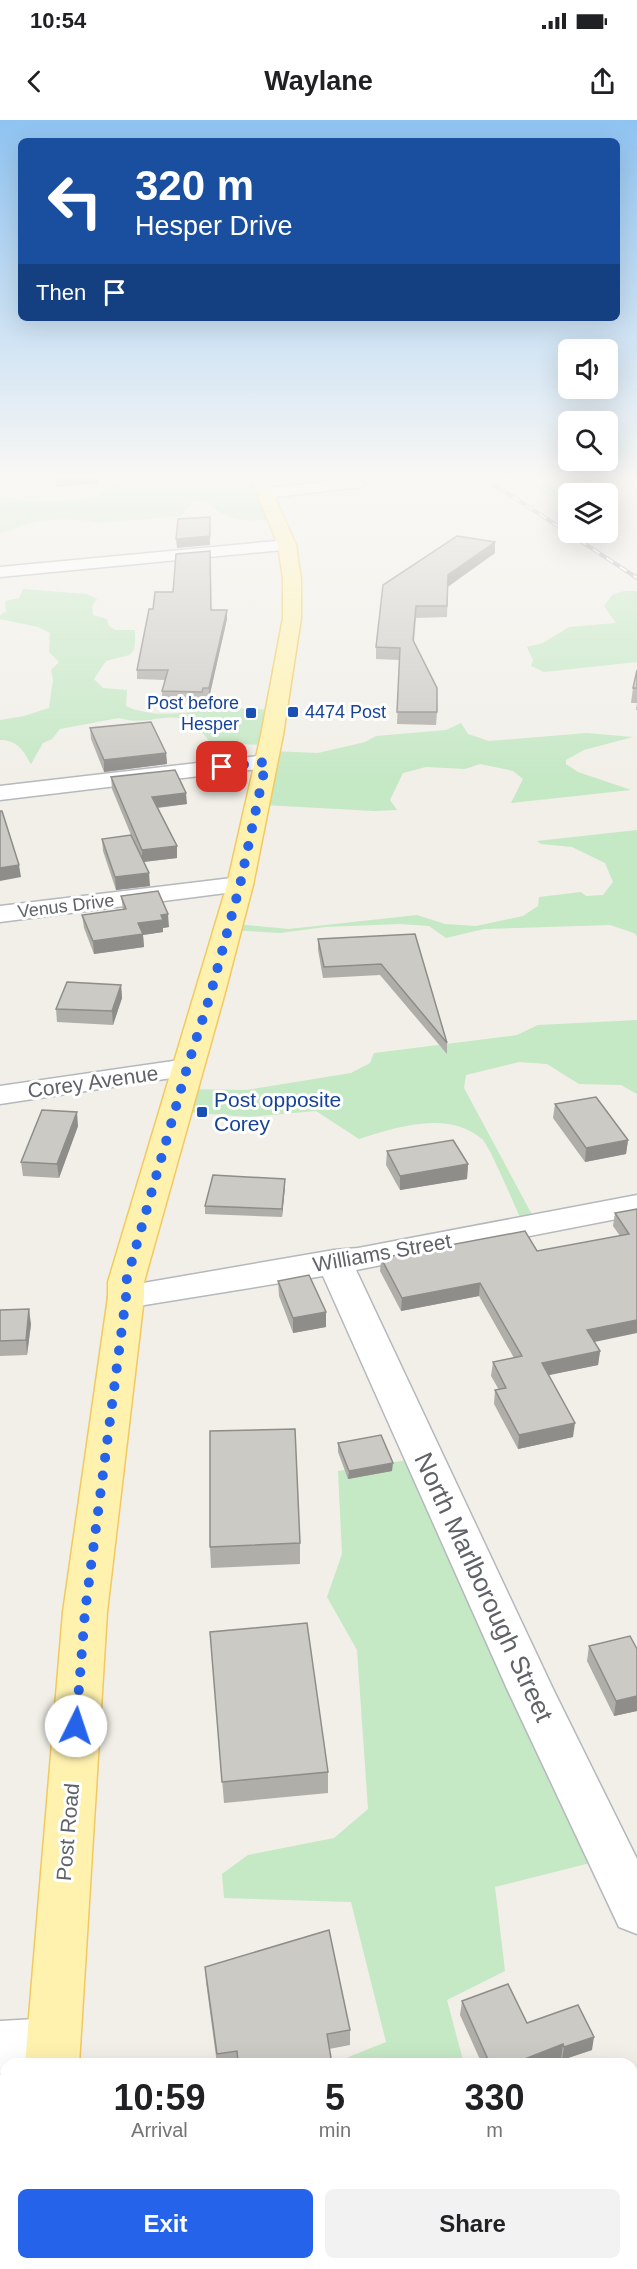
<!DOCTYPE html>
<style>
:root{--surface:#fff;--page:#f2f2f2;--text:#202124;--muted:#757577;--accent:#2563eb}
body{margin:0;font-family:Helvetica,sans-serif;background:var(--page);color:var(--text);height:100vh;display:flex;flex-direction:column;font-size:22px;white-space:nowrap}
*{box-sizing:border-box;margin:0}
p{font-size:20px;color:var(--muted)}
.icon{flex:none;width:33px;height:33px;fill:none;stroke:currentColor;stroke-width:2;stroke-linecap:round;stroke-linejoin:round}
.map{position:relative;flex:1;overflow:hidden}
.side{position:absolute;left:0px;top:1938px;width:638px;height:212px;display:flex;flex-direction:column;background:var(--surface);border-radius:18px 18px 0 0;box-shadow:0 6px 24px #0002}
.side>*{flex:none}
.hud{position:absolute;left:18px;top:18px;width:602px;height:183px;border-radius:9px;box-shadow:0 6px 24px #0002;background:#1a4fa0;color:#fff;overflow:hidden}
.controls{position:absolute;left:558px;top:219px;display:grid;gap:12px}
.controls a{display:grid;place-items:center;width:60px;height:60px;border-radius:9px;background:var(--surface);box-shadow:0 6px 24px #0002;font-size:30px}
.pin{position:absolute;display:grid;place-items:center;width:51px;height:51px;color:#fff;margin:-26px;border-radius:12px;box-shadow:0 3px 9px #0006}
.me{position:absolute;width:66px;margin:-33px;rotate:4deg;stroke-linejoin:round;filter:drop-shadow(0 0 4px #0008)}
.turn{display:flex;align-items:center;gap:21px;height:126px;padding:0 18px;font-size:27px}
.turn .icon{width:78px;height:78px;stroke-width:2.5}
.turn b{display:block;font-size:42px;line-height:51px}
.then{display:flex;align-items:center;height:57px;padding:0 18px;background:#0003;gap:12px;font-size:22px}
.eta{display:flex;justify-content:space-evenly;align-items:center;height:102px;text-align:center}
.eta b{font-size:36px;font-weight:700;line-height:42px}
.cta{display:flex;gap:12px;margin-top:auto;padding:12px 18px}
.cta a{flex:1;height:69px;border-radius:9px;background:var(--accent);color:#fff;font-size:24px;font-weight:700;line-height:69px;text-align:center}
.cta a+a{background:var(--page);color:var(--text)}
.status{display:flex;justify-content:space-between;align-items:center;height:42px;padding:0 30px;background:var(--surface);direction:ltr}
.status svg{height:16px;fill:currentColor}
header{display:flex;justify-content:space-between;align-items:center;height:78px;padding:0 18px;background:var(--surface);font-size:27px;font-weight:700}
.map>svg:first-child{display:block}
.green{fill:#c5e8c5}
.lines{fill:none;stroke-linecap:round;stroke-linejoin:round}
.minor-casing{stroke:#b5b8bc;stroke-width:3}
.major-casing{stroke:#f2c960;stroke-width:3}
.minor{fill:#fff;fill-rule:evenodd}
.major{fill:#fff2af;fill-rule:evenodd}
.rail-casing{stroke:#b6b7b8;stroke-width:4}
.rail{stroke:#fff;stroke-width:2;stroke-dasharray:8;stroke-linecap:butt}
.wall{fill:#afaea9}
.shaded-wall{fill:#8f8d8a}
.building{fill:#cccac5;stroke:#8f8d8a;stroke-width:1.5}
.route{stroke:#2563eb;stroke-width:10;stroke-dasharray:0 18}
.transit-dot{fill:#1a4fb4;stroke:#fff;stroke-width:2}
.labels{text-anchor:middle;stroke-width:6;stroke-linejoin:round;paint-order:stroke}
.far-transit-label{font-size:18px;fill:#164399;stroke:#fff;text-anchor:end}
.far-street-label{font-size:18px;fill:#5f6368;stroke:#fff}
.street-label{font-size:21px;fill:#5f6368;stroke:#fff}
.transit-label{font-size:21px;fill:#164399;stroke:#fff;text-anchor:start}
.near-street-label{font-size:26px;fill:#5f6368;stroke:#fff}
</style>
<div class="status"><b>10:54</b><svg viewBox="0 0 49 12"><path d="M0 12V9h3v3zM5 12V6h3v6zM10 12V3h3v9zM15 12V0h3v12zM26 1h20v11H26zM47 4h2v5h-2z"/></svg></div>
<header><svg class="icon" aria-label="back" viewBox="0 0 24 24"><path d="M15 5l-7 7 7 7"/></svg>Waylane<svg class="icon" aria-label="share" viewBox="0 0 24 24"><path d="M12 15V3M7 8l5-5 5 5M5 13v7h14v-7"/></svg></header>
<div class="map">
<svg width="637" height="2149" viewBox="0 0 637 2149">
<rect width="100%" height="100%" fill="#f1efe8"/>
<g class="green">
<path d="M121 359H259L276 398C252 404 224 401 207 382L194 381 181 396 98 403C77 398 48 398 27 404 16 406 15 411 0 413V375L26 381 59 382 99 376 107 367 120 364Z"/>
<path d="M522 359C542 359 555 361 571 373L568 374V388Z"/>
<path d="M23 469 87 474 97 479 92 486 93 495 107 499 109 506 116 510H135C136 541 131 533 106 541L94 559 103 568 127 570 126 586C158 601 197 590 231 588 245 588 260 590 273 590L264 625 211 623C175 577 160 610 119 598L60 609 52 619 43 623 31 644C23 630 17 620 0 620V600L24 596 49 588 53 560 51 550 59 542 49 532 50 513 38 507 0 499V495L6 491 5 481 19 478Z"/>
<polygon points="624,471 637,471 637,542 544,552 531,546 533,540 527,527 543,523 569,507 616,503 604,486 612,475"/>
<polygon points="461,603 468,614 489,621 587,613 633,617 584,630 566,640 566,644 578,652 631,670 511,683 523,659 513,651 480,644 465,649 426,647 403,653 390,680 397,690 374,691 264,685 270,631 318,633 365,622 376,616 446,610"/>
<polygon points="637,710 637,816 634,813 610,805 484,809 446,818 429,806 400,804 325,807 280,813 228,810 236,804 289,809 417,795 445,804 476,806 523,796 538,786 539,777 581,772 586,776 603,775 613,762 605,743 572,727 541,724 537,721"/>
<path d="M637 900V974L621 965 579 964 547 944 519 942 466 955 464 968 536 1102H522C516 1089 490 1026 482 1019 448 990 397 1007 359 1019L316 991 249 997 173 991 179 969 247 970 351 953 370 943 374 933 517 915 538 905Z"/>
<polygon points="420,1338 606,1739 495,1767 505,1851 447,1880 464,1944 331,1944 386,1922 351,1782 224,1778 222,1754 248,1735 334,1718 368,1689 357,1530 327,1477 342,1434 338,1351"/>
</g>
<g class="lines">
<g class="minor-casing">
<g id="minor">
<polygon points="356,359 364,364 362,367 265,378 257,373 265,368"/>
<polygon points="287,420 293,421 296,425 293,429 0,457 0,447"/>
<polygon points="266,635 274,637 277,642 274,647 0,680 0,666"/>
<polygon points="240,757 249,760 253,765 249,770 0,802 0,786"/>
<polygon points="187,939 198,942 202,948 198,954 0,984 0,966"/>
<polygon points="637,1075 637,1095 356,1150 554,1571 637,1739 637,1814 619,1807 508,1571 323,1156 126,1188 113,1185 108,1177 113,1169 126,1166 334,1130 358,1128"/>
<polygon points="53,1898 72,1905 80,1924 72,1943 6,1944 6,1953 0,1953 0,1901"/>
</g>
</g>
<g class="major-casing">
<g id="major">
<polygon points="251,359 267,359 296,425 301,459 301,498 283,615 253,765 224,876 144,1162 144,1177 107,1492 79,1944 25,1944 63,1492 108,1177 108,1162 227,765 261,615 283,498 283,459 278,425"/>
<polygon points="19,2144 78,2144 79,2149 19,2149"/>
</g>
</g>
<use href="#minor" class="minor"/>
<use href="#major" class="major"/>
<g class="rail-casing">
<polyline id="rail" points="486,359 637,458"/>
</g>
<use href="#rail" class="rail"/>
</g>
<g class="wall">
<polygon points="53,359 98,359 98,363 57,367"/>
<polygon points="495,422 495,433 448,467 447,497 416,498 414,522 437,592 436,605 397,604 400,540 376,539 376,527 383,465"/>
<polygon points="211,490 227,490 227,499 209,578 203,578 203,582 162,581 162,571 165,560 137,559 137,550"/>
<polygon points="637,550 637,590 636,590 637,583 631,583 633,568"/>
<polygon points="90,608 166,633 167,644 104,652 91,619"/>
<polygon points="111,657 187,684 158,688 177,726 177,738 144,742 150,766 116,770 103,731 102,719 131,715 112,669"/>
<polygon points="121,776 169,807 163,808 163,812 143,815 144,827 94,834 84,808 82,795 123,789"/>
<polygon points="415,814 447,923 447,934 380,855 323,858 318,830 318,819"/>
<polygon points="121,865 122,878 113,905 57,902 56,889"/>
<polygon points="555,984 628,1020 626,1034 585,1042 553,998"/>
<polygon points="78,1006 59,1058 23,1056 21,1042"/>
<polygon points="387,1031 468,1044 467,1059 400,1070 386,1045"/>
<polygon points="285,1059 282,1097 205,1094 205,1086"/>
<polygon points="637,1089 594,1222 600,1231 598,1245 548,1255 573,1317 518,1329 494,1284 495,1270 499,1270 491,1256 493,1242 514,1238 479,1176 401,1191 380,1151 381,1138 537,1131 620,1116 613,1106 615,1093"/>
<polygon points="278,1161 326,1192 326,1207 293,1213 279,1176"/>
<polygon points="0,1190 31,1204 27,1235 0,1236"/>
<polygon points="338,1323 392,1351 348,1359 338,1332"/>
<polygon points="300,1423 300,1444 211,1448 210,1427"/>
<polygon points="210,1512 328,1652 328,1673 224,1683"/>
<polygon points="589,1526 637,1529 637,1591 614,1596 587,1541"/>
<polygon points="205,1847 350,1910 350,1925 329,1929 332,1944 217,1944 206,1862"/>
<polygon points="462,1881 527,1903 592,1930 562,1940 561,1938 545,1944 482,1944 460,1895"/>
<polygon points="637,1955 637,2099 632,2086 632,1956"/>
<polygon points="453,2144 565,2144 564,2149 455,2149"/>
</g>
<g class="shaded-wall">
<polygon points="73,359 98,359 98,363 57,367 57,360"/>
<polygon points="210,397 210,425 177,428 176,419"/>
<polygon points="495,422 495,433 447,467 448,455"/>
<polygon points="227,490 227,499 209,578 209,568"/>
<polygon points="166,633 167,644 104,652 104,640"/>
<polygon points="186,673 187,684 153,688 152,677"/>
<polygon points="177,726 177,738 142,742 142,730"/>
<polygon points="19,745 21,757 0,761 0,748"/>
<polygon points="149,753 150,766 116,770 115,757"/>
<polygon points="168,794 169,807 163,808 163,812 143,815 144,827 94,834 93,821 138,803 161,795"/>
<polygon points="121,865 122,878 113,905 112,891"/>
<polygon points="77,992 78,1006 59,1058 57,1044"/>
<polygon points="628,1020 626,1034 585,1042 586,1028"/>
<polygon points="468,1044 467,1059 400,1070 400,1056"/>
<polygon points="285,1059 285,1067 282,1097 282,1089"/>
<polygon points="480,1163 479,1176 401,1191 402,1178"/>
<polygon points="29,1189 31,1204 27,1235 26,1220"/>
<polygon points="326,1192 326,1207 293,1213 293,1198"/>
<polygon points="637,1200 637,1213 585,1224 587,1210"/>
<polygon points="600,1231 598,1245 540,1257 542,1243"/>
<polygon points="575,1303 573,1317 518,1329 519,1315"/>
<polygon points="393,1343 392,1351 348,1359 349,1351"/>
<polygon points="637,1576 637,1591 614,1596 616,1581"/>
<polygon points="594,1917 592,1930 562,1940 564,1927"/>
<polygon points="563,1924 561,1938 545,1944 512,1944"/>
<polygon points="545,2144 565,2144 564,2149 529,2149"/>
</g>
<g class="building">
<polygon points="210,397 210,416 176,419 178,399"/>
<polygon points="457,416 495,422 448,455 447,486 416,486 413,520 437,568 437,592 397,592 400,528 376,527 383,465"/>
<polygon points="210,431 211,490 227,490 209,568 203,568 202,572 162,571 168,550 137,550 149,489 153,489 155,472 173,472 176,434"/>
<polygon points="637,550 637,568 633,568"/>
<polygon points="151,602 166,633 104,640 90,608"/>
<polygon points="175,650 186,673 152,677 177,726 142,730 111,657"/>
<polygon points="0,691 2,691 19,745 0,748"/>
<polygon points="131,715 149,753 115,757 102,719"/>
<polygon points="158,771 168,794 161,795 163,800 138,803 143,814 93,821 82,795 126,789 121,776"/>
<polygon points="415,814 447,923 381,844 324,847 318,819"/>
<polygon points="67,862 121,865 112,891 56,889"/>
<polygon points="596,977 628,1020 586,1028 555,984"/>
<polygon points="42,990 77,992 57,1044 21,1042"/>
<polygon points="453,1020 468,1044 400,1056 387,1031"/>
<polygon points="213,1055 285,1059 282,1089 205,1086"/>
<polygon points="637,1089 637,1200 587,1210 600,1231 542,1243 575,1303 519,1315 495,1270 506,1268 493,1242 522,1236 480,1163 402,1178 381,1138 525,1111 537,1131 629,1114 615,1093"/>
<polygon points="309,1155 326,1192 293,1198 278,1161"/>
<polygon points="29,1189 26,1220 0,1221 0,1190"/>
<polygon points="295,1309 300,1423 210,1427 210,1311"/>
<polygon points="381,1315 393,1343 349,1351 338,1323"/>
<polygon points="307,1503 328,1652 222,1662 210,1512"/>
<polygon points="630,1516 637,1529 637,1576 616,1581 589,1526"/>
<polygon points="329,1810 350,1910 327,1914 332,1944 238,1944 237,1931 217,1934 205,1847"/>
<polygon points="508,1864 527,1903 578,1885 594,1917 564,1927 563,1924 512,1944 490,1944 462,1881"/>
<polygon points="637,1955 637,2077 632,2063 632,1956"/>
<polygon points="459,2144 545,2144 529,2149 461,2149"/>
</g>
<linearGradient id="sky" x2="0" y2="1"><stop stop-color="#8fc3f1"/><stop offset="0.54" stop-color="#f9f8f5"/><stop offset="1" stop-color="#f9f8f5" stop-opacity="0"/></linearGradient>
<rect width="637" height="660" fill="url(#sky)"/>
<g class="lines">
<polyline class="route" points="76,1606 85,1492 126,1177 126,1162 187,948 210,876 240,765 266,642 222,647"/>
</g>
<g class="transit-dot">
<rect x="287" y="586" width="12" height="12" rx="3"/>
<rect x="245" y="587" width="12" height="12" rx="3"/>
<rect x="196" y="986" width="12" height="12" rx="3"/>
</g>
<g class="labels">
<g class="far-transit-label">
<text x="239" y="589">Post before<tspan x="239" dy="21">Hesper</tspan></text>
<text x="305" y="598" text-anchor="start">4474 Post</text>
</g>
<g class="far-street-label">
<text transform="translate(66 786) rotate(-7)" y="6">Venus Drive</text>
</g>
<g class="street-label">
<text transform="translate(93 962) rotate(-8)" y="7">Corey Avenue</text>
<text transform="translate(382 1133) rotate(-10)" y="7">Williams Street</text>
<text transform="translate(68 1712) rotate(-85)" y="7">Post Road</text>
</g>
<g class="transit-label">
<text x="214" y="987">Post opposite<tspan x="214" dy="24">Corey</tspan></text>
</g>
<g class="near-street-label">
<text transform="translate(484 1467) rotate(65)" y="9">North Marlborough Street</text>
</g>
</g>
</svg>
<div class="controls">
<a><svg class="icon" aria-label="sound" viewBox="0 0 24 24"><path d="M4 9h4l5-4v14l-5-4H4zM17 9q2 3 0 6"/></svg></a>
<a><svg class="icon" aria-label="search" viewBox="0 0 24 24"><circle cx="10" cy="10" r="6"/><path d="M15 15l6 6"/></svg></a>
<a><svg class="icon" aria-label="layers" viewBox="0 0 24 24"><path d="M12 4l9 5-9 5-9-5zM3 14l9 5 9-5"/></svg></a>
</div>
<div class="pin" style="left:222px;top:647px;background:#d93025"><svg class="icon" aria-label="arrive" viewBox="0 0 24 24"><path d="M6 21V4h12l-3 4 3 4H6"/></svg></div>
<svg class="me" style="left:76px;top:1606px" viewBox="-20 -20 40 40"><circle r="19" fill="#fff"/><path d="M0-13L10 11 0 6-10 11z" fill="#2563eb"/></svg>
<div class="hud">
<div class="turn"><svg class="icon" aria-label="left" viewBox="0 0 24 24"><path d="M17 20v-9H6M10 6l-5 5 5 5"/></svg><div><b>320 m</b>Hesper Drive</div></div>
<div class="then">Then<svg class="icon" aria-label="arrive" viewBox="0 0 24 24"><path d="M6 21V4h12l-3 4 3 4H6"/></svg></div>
</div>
<section class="side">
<div class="eta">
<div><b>10:59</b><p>Arrival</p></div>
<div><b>5</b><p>min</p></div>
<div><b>330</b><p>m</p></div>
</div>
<div class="cta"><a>Exit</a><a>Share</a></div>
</section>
</div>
